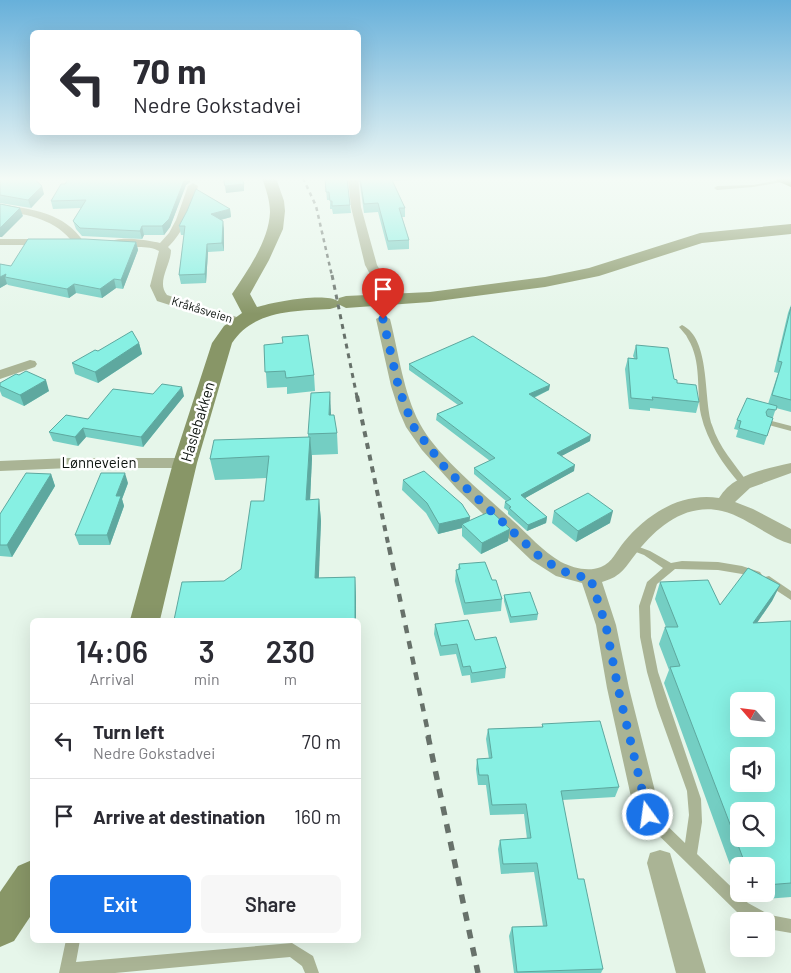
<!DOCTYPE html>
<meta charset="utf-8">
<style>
:root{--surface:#fff;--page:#f7f7f7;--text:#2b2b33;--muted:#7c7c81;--line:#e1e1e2;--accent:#1a73e8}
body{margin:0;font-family:Barlow,sans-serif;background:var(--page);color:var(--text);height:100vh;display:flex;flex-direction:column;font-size:19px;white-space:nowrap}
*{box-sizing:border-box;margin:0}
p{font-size:16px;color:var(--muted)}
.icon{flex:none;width:28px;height:28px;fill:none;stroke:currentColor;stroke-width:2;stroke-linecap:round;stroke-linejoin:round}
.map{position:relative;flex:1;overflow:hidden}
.drawer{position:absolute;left:30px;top:618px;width:331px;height:325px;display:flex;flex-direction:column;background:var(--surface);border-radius:8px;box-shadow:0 5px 20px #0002}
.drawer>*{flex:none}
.banner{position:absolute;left:30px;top:30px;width:331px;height:105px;border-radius:8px;box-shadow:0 5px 20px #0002;background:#fff;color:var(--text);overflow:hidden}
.needle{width:32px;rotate:298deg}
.fabs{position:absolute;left:730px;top:692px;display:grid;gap:10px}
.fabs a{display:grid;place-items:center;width:45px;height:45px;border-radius:8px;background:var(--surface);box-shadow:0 5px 20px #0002;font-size:25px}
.pin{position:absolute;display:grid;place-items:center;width:42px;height:42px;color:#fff;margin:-51px -21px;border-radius:50% 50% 50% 0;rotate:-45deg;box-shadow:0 0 5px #0007}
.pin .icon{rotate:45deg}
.me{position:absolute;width:55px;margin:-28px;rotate:346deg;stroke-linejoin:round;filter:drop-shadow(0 0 4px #0008)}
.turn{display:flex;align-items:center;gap:18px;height:105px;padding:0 20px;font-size:22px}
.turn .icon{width:65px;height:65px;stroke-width:2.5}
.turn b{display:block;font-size:35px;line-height:42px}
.eta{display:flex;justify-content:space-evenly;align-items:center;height:85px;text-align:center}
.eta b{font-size:30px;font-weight:600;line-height:35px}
.button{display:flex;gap:10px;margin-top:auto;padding:10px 20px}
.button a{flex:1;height:58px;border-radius:8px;background:var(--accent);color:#fff;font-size:20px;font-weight:600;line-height:58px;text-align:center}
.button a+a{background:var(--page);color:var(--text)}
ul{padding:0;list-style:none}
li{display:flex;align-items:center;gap:15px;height:75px;padding:0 20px;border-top:1px solid var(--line)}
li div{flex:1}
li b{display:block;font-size:19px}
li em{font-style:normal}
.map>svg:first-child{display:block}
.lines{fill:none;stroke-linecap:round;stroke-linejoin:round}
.lane{fill:#aab495;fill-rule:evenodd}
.street{fill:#aab495;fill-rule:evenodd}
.secondary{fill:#889667;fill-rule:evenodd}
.primary{fill:#708045;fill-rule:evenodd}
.rail-far4{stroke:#67716a;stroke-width:2.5;stroke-dasharray:4 4;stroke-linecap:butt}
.rail-far3{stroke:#67716a;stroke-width:3;stroke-dasharray:5 5;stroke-linecap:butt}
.rail-far2{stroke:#67716a;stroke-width:4;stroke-dasharray:6 6;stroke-linecap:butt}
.rail-far1{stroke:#67716a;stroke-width:4.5;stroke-dasharray:8 8;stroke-linecap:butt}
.rail{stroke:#67716a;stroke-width:5.5;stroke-dasharray:9 9;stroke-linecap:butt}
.wall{fill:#74cec3}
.shaded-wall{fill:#5ea89f}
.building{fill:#87f0e3;stroke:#5ea89f;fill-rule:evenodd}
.route{stroke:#1a73e8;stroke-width:9;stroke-dasharray:0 16.2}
.labels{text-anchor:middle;stroke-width:5;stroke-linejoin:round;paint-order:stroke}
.far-street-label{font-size:12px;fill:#0d130f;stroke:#fff}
.street-label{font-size:15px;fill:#0d130f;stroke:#fff}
</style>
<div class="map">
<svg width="791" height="973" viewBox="0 0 791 973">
<rect width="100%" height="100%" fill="#e6f6ea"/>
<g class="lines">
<g class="lane">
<polygon points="786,179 788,179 788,181 753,187 717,190 714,188 717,186 753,185"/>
<path d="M682 325C711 339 703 398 712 425 719 448 735 464 748 483L747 485H741C723 465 707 441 701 415 696 390 702 362 688 339 686 334 682 331 679 327Z"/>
<polygon points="765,420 768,420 791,426 791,431 765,424 764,422"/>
<polygon points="631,544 650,551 671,563 682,561 718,562 742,566 760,572 762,575 760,578 757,579 742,574 718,570 675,569 657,584 650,606 651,637 658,672 701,799 702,822 697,854 748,903 770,915 791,919 791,933 768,929 766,928 766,921 753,921 738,913 643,820 642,816 643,812 648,810 653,812 685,843 689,815 687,791 657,707 647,672 640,637 639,606 647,582 663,568 644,555 628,549 626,547 628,545"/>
<polygon points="769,576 791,591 791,600 765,583 764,580 765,577"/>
<polygon points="66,940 80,940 76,962 292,943 313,956 319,973 305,973 302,966 290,957 115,973 59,973"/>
</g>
<g class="street">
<path d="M348 178H358L361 207 377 265C381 273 388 276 394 283 399 288 403 293 407 299L406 302H396L385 287 371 276 365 265 351 207Z"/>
<path d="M193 183 198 186C192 208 185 231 168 247L171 250C171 265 156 282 167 295L243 319 245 322 243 325H233L157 301 150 286 159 251C145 242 117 252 108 243 117 235 149 240 160 243L169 233 176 220 188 186Z"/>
<path d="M0 204C34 210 63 212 84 242L82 244H74C56 219 29 215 0 210Z"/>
<polygon points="0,239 50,239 56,242 50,245 0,245"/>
<path d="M383 315 390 319C399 354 403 392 420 424 437 456 485 495 512 520 528 534 542 551 561 562 573 568 588 572 601 567 612 563 617 550 624 542 647 514 681 492 719 498 733 474 766 469 791 463V473L750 488 735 502 753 509 791 529V544C767 537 747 517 722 511 687 503 659 525 638 551 625 567 623 576 602 582L616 625 629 688 661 815 657 824 648 827 639 824 635 815 607 688 596 625 582 583 556 576 531 560 457 489 422 450 406 427 399 411 391 386 376 319Z"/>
<polygon points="30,360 35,361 37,364 35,367 0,379 0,370"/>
<polygon points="70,458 185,458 191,459 193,463 191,467 185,468 70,468 0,471 0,461"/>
<polygon points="660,850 670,853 706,973 676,973 647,863 650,853"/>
</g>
<g class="secondary">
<path d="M262 178H276L284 201 285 211 283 229 269 260 250 294 257 307C273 302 325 292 338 301L339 298 346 296 430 292 545 277 589 268 700 233 791 224V234L702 243 599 276 545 287 430 302 346 308 338 304 337 307 330 309C294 311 254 310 232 343L197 463 160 620H130L173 463 212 343 224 326 242 313 232 294C247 271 269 241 270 212 270 201 266 189 262 178Z"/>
<polygon points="32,860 32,914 14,941 0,947 0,892 18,866"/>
</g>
<polygon class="primary" points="774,178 791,178 791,187 777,181"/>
<polyline class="rail-far4" points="303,178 316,206 332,276"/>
<polyline class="rail-far3" points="332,275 357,397"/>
<polyline class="rail-far2" points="357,396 389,548"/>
<polyline class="rail-far1" points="389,547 429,737"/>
<polyline class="rail" points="428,736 478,973"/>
</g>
<g class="wall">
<polygon points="0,178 44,194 31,208 0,203"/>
<polygon points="69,178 190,178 190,182 186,185 170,227 164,235 144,235 142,239 82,236 76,229 73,221 81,208 53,209 51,201"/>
<polygon points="325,178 350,205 351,213 333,214 332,209 330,209 330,200 327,200"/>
<polygon points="359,178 414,178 413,180 393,181 405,208 405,217 402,217 409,240 409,249 388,250 378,212 364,213"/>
<polygon points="230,209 231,217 221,220 224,229 224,251 208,252 206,283 181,284 179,275 184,235 181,235 179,226"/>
<polygon points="136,242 138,250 123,289 116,288 102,298 76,293 69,298 8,285 7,284 0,288 0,264 11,266"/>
<polygon points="791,305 791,412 776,408 764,445 736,437 738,430 734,429 737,420 768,404 778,373 774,372 788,313"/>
<polygon points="139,343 142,354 98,383 75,374 72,363"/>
<polygon points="264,345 314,375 315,391 287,394 287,387 267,388"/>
<polygon points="636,345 677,383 699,402 696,413 650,408 650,411 629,409 625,369 628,358 634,358 633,356"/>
<polygon points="409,364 549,390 534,398 590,441 561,456 574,471 525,498 547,517 546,523 527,531 508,514 508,511 504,508 505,502 506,501 474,474 474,468 490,461 436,420 437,414 458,405 409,370"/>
<polygon points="0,383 49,391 24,406 2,396 0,391"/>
<polygon points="153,394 184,396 143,447 86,437 78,446 53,441 49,432 88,419"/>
<polygon points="331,415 337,433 338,454 312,455 310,500 319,499 321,521 318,578 355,577 356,599 224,581 241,569 264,501 267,478 215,480 210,459 308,437 308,434"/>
<polygon points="51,474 55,486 12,557 0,556 0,514"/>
<polygon points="403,480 470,517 469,521 508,541 481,554 462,536 462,528 438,534 426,513 402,490"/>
<polygon points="128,483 122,499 124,506 110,545 79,545 75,535"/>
<polygon points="554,511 610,523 576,542 552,523"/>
<polygon points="459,564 492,580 502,599 501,611 464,615 455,581 456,570 458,569"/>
<polygon points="660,582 720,605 780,585 772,601 757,623 791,621 791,897 751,900 748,894 766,894 766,866 739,866 738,887 664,683 669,670 659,644 665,627 666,627 655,599"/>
<polygon points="504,595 538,614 537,620 510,623 504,601"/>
<polygon points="435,624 475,640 506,668 505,678 471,683 470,675 462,676 456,654 440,656 434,634"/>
<polygon points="542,724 619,787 615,797 562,800 578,879 603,969 601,973 514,973 509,936 512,927 543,926 534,872 501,874 498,849 500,840 527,839 524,814 490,815 486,785 478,785 476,769 477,759 489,759 486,739 488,729 542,727"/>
</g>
<g class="shaded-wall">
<polygon points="185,178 190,178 190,182 186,185 170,227 164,235 162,226"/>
<polygon points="244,184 244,191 226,193 225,186"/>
<polygon points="42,186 44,194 31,208 28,200"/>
<polygon points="20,208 23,216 2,237 0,237 0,228"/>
<polygon points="230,209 231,217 212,222 211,214"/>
<polygon points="223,221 224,229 224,251 222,243"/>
<polygon points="142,226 144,235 142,239 140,231"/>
<polygon points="136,242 138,250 123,289 121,280"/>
<polygon points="207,244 208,252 206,283 205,274"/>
<polygon points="6,274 5,277 7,284 0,288 0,277"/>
<polygon points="114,279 116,288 102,298 100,289"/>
<polygon points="74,284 76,293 69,298 67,289"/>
<polygon points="139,343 142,354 98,383 95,372"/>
<polygon points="46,380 49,391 24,406 20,395"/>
<polygon points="550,385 549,390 528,400 529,394"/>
<polygon points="182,387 184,396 143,447 141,437"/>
<polygon points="330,392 331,413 331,433 329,415"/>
<polygon points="83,428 86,437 78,446 75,437"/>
<polygon points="591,435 590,441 556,459 557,453"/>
<polygon points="310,437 312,458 309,522 306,500"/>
<polygon points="575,465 574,471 520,501 521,495"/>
<polygon points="125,473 128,483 122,499 124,506 110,545 107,535 116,496"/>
<polygon points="51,474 55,486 12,557 7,545"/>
<polygon points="319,499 321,521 318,601 315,578"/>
<polygon points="613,511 610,523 576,542 578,531"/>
<polygon points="470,517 469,527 462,524 462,528 438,534 439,524"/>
<polygon points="547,517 546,523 527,531 528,525"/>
<polygon points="510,529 508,541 481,554 482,543"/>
<polygon points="355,577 356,599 356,620 355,620"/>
<polygon points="780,585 772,601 745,640 753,623"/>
</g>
<g class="building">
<polygon points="0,178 33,178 42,186 28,200 0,195"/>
<polygon points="69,178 185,178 169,219 162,226 142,226 140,231 80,228 73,221 86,200 51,201 61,184 65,184"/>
<polygon points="223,178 242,178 244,184 225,186"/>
<polygon points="325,178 347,178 350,205 332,206 332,201 330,201 329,192 326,192"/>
<polygon points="360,178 391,178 405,208 399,208 409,240 388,241 378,203 364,204"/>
<polygon points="196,189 230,209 211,214 223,221 222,243 207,244 205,274 179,275 185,226 179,226 187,211"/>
<polygon points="0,204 20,208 0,228"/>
<polygon points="28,239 85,239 136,242 121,280 114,279 100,289 74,284 67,289 5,277 6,274 0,277 0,264 11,266"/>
<polygon points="791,307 791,400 772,395 782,362 778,361"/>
<polygon points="132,331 139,343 95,372 72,363 95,350 98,351"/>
<polygon points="308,335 314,375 286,378 285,371 265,372 264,345 283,343 282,337"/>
<polygon points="473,336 550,385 529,394 591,435 557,453 575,465 521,495 547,517 528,525 509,508 511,507 505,502 511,499 474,468 495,458 437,414 463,403 409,364"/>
<polygon points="636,345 668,348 674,379 677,380 677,383 696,385 699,402 652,397 653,400 631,398 628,358 637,359"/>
<polygon points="26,371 46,380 20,395 0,386 0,383 16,374 19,375"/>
<polygon points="162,384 182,387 141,437 83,428 75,437 49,432 66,415 88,419 113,389 153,394"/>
<polygon points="330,392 329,415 334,415 337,433 308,434 311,393"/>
<polygon points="747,398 777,406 776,410 768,409 766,412 767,416 773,418 767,436 739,428 741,421 737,420"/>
<polygon points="310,437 306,500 319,499 315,578 355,577 355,620 174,620 182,582 224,581 241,569 251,501 264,501 269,456 210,459 214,440"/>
<polygon points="424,471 462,504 470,517 439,524 427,503 403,480"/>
<polygon points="26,473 51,474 7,545 0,545 0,514"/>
<polygon points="101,473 125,473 116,496 121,496 107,535 75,535"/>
<polygon points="588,493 613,511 578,531 554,511"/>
<polygon points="491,511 510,529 482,543 462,524"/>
<polygon points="485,562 492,580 496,580 502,599 465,603 456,570 460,569 459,564"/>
<path d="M748 568 780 585 753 623 791 621V883L766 885V866H746L670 667 680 666 665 627H678L660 582 708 580 720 605ZM739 701H766V729H739ZM739 756H766V784H739ZM739 811H766V839H739Z"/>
<polygon points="530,592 538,614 511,617 504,595"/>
<polygon points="468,620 475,640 496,637 506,668 472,673 470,666 463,667 457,644 441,646 435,624"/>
<polygon points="600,721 619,787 561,791 578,879 584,879 603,969 517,972 512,927 547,926 537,863 503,864 500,840 531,838 526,804 492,805 488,775 479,775 477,759 492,758 488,729 543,727 542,724"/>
</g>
<linearGradient id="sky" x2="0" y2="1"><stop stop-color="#67b0da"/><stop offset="0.57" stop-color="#f4fbf6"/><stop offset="1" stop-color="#f4fbf6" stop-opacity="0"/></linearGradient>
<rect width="791" height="314" fill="url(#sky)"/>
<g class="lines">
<polyline class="route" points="383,319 399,389 413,426 446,469 541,558 561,570 575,576 590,577 606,626 618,688 648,815"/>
</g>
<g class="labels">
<g class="far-street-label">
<text transform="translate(202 310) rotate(17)" y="4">Kråkåsveien</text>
</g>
<g class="street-label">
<text transform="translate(198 422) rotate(-73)" y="5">Haslebakken</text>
<text x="99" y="468">Lønneveien</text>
</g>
</g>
</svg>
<div class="fabs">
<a><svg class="needle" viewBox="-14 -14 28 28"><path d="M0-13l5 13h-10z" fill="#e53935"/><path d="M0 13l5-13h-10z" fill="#7c7c81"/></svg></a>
<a><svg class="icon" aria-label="sound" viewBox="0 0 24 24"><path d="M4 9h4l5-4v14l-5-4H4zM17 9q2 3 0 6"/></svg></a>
<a><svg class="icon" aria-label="search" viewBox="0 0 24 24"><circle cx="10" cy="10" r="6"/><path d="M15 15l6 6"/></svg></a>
<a>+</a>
<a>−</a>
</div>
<div class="pin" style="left:383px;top:319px;background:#d93025"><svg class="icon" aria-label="arrive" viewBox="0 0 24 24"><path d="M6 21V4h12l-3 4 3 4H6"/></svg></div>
<svg class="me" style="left:648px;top:815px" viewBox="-20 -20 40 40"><circle r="17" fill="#1a73e8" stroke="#fff" stroke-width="3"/><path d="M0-11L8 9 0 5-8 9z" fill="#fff"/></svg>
<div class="banner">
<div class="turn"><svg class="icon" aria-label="left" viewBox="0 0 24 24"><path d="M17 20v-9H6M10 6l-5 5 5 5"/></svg><div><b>70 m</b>Nedre Gokstadvei</div></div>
</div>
<section class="drawer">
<div class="eta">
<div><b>14:06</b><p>Arrival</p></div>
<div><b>3</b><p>min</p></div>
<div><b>230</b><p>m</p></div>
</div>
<ul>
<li><svg class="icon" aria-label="left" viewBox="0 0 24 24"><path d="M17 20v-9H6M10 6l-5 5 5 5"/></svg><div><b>Turn left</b><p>Nedre Gokstadvei</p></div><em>70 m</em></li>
<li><svg class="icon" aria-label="arrive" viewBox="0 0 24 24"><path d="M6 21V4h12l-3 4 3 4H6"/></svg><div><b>Arrive at destination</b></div><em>160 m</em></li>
</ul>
<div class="button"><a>Exit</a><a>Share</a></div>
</section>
</div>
